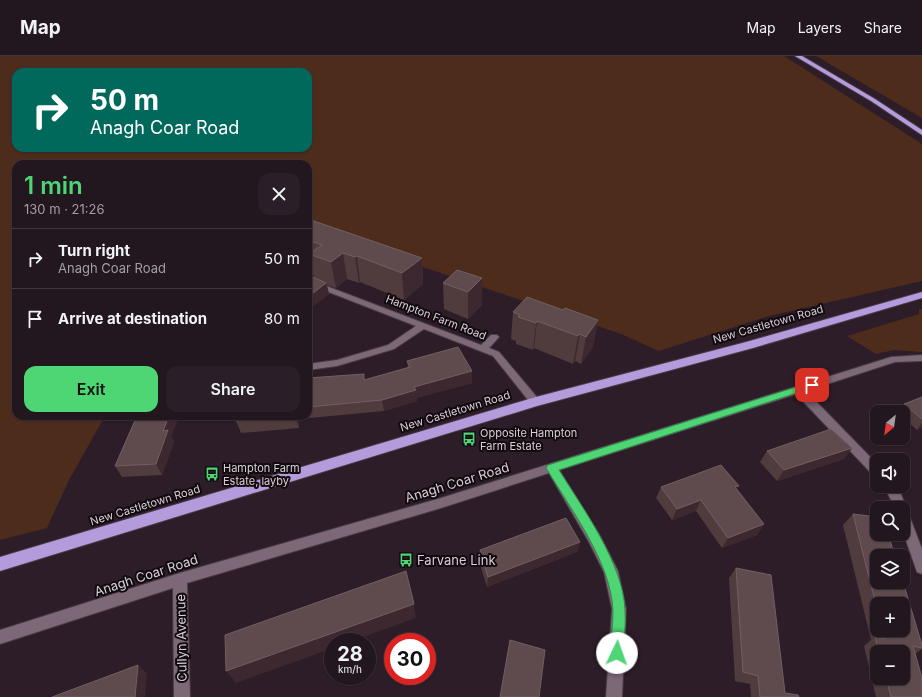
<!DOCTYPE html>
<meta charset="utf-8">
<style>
:root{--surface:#22161f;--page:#2a1f28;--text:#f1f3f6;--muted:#a29fa4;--line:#3f353d;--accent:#4ed675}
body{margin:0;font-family:Inter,sans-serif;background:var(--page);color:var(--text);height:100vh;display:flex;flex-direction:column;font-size:15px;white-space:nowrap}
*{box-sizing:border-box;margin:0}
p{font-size:13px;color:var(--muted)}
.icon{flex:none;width:22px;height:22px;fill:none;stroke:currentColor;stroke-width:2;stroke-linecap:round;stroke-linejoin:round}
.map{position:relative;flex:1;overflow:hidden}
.sheet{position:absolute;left:12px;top:104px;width:300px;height:260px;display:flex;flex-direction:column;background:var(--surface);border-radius:12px;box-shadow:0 1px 3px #0004,0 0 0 1px var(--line)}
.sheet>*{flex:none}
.top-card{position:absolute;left:12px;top:12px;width:300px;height:84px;border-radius:12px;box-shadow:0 1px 3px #0004,0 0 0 1px var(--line);background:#00695c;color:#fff;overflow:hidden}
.needle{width:26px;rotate:209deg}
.fabs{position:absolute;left:870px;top:349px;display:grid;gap:8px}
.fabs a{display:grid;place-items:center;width:40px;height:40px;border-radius:8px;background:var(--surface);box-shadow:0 1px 3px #0004,0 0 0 1px var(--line);font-size:20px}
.speed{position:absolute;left:324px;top:577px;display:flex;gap:8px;font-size:20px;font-weight:700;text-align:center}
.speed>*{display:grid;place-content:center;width:52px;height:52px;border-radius:50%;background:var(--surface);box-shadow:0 1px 3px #0004,0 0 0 1px var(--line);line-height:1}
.speed small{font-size:10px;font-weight:400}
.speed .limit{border:6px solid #d22;background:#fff;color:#111}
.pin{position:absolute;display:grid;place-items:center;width:34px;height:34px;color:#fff;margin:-17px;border-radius:8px;box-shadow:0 2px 6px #0006}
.me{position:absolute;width:44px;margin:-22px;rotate:3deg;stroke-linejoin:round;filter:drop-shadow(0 0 3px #0008)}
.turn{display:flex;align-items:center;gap:14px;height:84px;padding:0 12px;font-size:18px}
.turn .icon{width:52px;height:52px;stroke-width:2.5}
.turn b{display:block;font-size:28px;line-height:34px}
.round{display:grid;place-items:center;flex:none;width:42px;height:42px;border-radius:12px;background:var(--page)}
.summary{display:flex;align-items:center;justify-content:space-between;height:68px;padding:0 12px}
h1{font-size:24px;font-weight:600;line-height:30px;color:var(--accent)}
.primary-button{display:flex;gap:8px;margin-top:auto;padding:8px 12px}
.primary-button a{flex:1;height:46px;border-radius:12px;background:var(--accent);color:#111;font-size:16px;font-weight:600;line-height:46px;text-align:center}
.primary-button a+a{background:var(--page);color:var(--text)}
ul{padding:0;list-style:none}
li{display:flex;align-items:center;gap:12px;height:60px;padding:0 12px;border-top:1px solid var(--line)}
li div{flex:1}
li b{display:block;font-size:15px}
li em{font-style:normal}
header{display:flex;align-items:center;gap:24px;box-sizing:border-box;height:56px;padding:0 20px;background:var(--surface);border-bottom:1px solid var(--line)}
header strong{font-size:19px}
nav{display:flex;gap:22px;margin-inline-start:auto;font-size:14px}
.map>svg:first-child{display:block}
.green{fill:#4d2c1c;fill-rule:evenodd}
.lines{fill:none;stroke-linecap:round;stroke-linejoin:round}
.street-casing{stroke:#483b45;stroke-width:2}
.highway-casing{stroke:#483b45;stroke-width:2}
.street{fill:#7d6877;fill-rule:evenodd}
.highway{fill:#b49cdc;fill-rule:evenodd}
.wall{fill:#503b3d;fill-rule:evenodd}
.shaded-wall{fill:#3c282e}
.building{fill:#5f4b4e;stroke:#725f63}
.route{fill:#4ed675;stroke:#338b4c}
.labels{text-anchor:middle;stroke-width:4;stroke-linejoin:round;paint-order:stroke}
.street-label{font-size:11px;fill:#d9ced6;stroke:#110a0f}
.poi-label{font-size:11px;fill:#d9ced6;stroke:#110a0f;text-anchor:start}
.near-street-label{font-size:13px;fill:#d9ced6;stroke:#110a0f}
.near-poi-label{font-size:13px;fill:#d9ced6;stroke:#110a0f;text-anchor:start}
</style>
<header>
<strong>Map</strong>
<nav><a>Map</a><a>Layers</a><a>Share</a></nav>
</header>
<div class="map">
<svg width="922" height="641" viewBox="0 0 922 641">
<rect width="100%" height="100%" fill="#2d1d29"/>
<g class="green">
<path d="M0 0H784L922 88V225L769 260 659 295 621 278 308 172V108H16V360H105L69 424 47 472 0 484ZM16 16H308V92H16Z"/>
<polygon points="816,0 922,0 922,62"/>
<polygon points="919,253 922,253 922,296 894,294 876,298 847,280 919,258"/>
</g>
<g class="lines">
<g class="street-casing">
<g id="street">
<polygon points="308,223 481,289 491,279 497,279 499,281 489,292 499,296 541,346 540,349 532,349 493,300 424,273 394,293 337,310 308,314 308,308 337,304 388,289 416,270 308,228"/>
<polygon points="922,299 922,305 895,306 806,335 877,408 877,421 873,419 796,338 559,414 599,478 618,515 626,553 622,641 606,641 612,553 604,516 589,486 549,417 441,452 187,527 190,641 174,641 173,532 0,588 0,574 180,517 441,442 891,301"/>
<polygon points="884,430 898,430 899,433 922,493 922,518 917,516 903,476 903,452 895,452"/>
</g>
</g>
<g class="highway-casing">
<g id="highway">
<polygon points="795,0 802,0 875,43 922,74 922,79 871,45"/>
<polygon points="922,236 922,242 753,292 537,350 0,515 0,501 536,341 746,286"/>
</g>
</g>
<use href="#street" class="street"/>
<use href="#highway" class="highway"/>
</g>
<g class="wall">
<polygon points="308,163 422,202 423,228 404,244 360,226 359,227 347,223 336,232 327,229 329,238 308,254 308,219 314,222 311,208 308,207"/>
<polygon points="482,222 482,249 468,263 444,253 443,227"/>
<polygon points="563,254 598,264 593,291 581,308 575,305 573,308 534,292 533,294 516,288 516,285 511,283 513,256"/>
<polygon points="407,305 472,327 416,342 417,345 384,355 299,363 299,372 241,377 236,365 237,360 308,360 308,322 365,324 408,312"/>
<polygon points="922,341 922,371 917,374 903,362 903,356 898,356 904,348"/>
<polygon points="133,360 179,360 171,380 174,386 162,419 122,421 115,410 135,364"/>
<polygon points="852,392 844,403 777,425 760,406 767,395"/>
<polygon points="661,431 737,433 764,468 757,479 722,492 696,455 672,464 656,442"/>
<path d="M853 458 922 589V593L915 598 922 641H876L864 590 871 584 843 469ZM877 548 903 574H877ZM877 596H903V622H877Z"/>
<polygon points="580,486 577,496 487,531 479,505 480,494"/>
<polygon points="736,512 785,637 799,641 751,641 750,628 735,625 729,522"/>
</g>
<g class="shaded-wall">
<polygon points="343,197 347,223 336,232 331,206"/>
<polygon points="357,200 360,226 359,227 355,201"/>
<polygon points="422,202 423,228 404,244 402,217"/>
<polygon points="482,222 482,249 468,263 468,236"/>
<polygon points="326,227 329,238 308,254 308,241"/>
<polygon points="598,264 593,291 581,308 586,281"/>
<polygon points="537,265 534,292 533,294 536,267"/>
<polygon points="580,278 575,305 573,308 578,280"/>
<polygon points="472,315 472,327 416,342 417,345 384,355 382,344 414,331"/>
<polygon points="169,360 179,360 171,380 174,386 162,419 156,408 163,375"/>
<polygon points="295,360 298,360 299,363 299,372"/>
<polygon points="922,367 922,371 917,374"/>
<polygon points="852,392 844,403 777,425 784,414"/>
<polygon points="701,444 696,455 672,464 677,453"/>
<polygon points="764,468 757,479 722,492 728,482"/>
<polygon points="580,486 577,496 487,531 488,521"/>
<polygon points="414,548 416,562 349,586 333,586 333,592 236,627 226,615"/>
<polygon points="138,609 147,618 145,641 135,641"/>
</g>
<g class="building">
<polygon points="308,163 422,202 402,217 357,200 355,201 343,197 331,206 309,198 322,189 308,184"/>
<polygon points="457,214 482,222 468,236 443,227"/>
<polygon points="308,219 326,227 308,241"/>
<polygon points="527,241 563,254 565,252 598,264 586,281 580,278 578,280 537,265 536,267 518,261 520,259 513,256"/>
<polygon points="458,291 472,315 414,331 416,334 382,344 308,351 308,322 364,318 364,324 410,311 407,305"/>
<polygon points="922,341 922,363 904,348"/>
<polygon points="137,360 169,360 163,375 168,374 156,408 115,410"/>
<polygon points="237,360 295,360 236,365"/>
<polygon points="831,373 852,392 784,414 767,395"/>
<polygon points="721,409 739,430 735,431 764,468 728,482 701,444 677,453 661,431"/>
<polygon points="853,458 877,461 877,478 888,478 895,500 877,500 877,526 903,526 922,589 922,592 913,590 922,622 922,641 891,641 886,622 903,622 903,596 879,596 875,581 885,583 882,574 903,574 903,548 877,548 877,553"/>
<polygon points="566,462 580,486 488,521 480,494"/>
<polygon points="736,512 771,519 785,637 798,639 799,641 760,641 758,620 743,616"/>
<polygon points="406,515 414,548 226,615 225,579"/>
<polygon points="510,584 545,594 539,641 500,641"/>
<polygon points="138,609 135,641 52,641"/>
</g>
<path class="route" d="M812 326 815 327 817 329 815 331 559 414C583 453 623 507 625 554 626 568 624 583 623 597L622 602 617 604 612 602 610 597C611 583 613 568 613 554 611 507 572 455 548 415L546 412 548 409Z"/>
<defs>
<g id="bus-bare" transform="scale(1.08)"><path d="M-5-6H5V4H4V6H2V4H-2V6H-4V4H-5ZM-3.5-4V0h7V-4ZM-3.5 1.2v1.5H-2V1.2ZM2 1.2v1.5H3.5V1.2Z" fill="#4ed675" stroke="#110a0f" stroke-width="2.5" paint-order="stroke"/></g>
</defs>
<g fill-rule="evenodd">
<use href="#bus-bare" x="469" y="383"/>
<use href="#bus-bare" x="212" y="418"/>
<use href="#bus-bare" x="406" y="504"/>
</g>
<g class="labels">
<g class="street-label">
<text transform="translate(436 261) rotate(21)" y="4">Hampton Farm Road</text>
<text transform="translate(768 268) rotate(-16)" y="4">New Castletown Road</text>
<text transform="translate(455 355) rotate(-17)" y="4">New Castletown Road</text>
<text transform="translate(145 449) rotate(-17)" y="4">New Castletown Road</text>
</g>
<g class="poi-label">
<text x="480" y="381">Opposite Hampton<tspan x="480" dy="13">Farm Estate</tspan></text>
<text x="223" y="416">Hampton Farm<tspan x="223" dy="13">Estate, layby</tspan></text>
</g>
<g class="near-street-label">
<text transform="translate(457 426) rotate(-17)" y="5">Anagh Coar Road</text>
<text transform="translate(146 519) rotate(-18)" y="5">Anagh Coar Road</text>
<text transform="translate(181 582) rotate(-91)" y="5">Cullyn Avenue</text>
</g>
<g class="near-poi-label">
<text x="417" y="509">Farvane Link</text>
</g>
</g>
</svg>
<div class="fabs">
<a><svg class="needle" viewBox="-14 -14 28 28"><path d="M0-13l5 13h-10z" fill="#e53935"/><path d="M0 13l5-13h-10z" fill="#a29fa4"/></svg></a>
<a><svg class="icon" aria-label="sound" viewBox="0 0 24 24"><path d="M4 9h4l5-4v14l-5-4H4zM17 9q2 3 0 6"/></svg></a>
<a><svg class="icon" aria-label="search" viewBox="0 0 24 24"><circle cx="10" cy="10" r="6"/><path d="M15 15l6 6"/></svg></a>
<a><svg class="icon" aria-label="layers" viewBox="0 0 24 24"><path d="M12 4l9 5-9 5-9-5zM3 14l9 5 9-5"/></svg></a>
<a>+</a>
<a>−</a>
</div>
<div class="speed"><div>28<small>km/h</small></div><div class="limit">30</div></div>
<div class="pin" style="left:812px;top:329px;background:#d93025"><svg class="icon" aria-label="arrive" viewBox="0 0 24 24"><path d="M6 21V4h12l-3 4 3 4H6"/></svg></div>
<svg class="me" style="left:617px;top:597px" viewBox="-20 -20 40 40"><circle r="19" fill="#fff"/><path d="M0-13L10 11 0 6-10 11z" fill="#4ed675"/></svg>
<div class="top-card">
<div class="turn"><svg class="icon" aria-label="right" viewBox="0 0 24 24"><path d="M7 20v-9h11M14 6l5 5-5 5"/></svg><div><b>50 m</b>Anagh Coar Road</div></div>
</div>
<section class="sheet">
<div class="summary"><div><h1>1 min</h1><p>130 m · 21:26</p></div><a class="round"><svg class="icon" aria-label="close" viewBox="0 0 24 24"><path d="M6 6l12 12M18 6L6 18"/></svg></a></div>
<ul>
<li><svg class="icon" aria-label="right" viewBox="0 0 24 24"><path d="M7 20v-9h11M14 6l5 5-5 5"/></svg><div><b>Turn right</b><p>Anagh Coar Road</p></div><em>50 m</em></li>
<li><svg class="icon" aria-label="arrive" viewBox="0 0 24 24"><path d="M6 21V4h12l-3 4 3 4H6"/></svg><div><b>Arrive at destination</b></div><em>80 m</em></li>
</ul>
<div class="primary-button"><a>Exit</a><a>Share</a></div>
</section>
</div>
